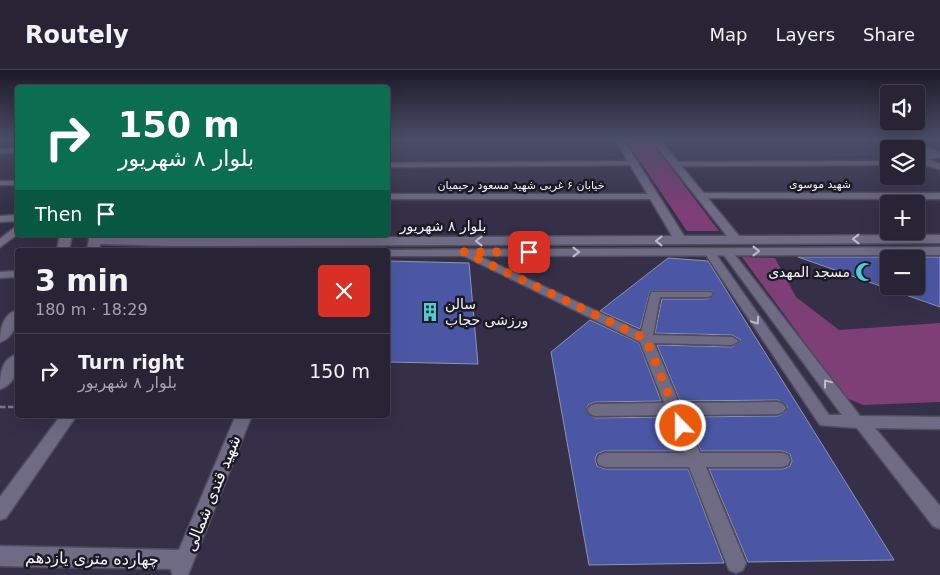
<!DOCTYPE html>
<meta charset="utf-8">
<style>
:root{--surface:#282435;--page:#302c3d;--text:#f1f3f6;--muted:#a5a4ad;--line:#444150}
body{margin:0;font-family:"DejaVu Sans","Noto Naskh Arabic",sans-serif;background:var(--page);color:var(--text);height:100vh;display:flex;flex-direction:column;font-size:19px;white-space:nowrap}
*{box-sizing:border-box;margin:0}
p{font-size:16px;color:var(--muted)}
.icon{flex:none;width:28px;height:28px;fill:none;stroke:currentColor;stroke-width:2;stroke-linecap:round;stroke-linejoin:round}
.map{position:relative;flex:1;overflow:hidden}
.sheet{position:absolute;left:15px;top:178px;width:375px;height:170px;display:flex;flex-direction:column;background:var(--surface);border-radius:5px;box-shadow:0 5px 20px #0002,0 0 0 1px var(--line)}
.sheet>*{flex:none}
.banner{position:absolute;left:15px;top:15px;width:375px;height:152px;border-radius:5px;box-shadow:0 5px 20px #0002,0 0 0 1px var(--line);background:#0b6e4f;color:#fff;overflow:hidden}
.tools{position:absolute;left:880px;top:15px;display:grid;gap:10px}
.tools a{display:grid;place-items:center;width:45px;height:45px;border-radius:5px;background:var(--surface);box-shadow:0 5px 20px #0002,0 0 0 1px var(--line);font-size:25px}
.pin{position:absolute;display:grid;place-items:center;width:42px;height:42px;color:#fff;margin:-21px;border-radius:10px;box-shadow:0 2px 8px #0006}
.me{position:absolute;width:55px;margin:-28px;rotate:338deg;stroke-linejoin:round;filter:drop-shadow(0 0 4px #0008)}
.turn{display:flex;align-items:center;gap:18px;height:105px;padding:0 20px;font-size:22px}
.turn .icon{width:65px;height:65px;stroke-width:2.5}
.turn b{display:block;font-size:35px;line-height:42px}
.then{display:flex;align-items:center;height:48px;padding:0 20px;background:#0003;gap:10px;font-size:19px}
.round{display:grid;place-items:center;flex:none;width:52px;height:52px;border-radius:5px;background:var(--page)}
.headline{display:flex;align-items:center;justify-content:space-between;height:85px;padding:0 20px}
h1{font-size:30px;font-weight:800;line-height:38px}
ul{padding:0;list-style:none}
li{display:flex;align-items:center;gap:15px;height:75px;padding:0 20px;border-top:1px solid var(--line)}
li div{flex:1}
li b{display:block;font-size:19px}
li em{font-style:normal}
header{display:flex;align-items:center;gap:30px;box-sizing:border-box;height:70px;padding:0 25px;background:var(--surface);border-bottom:1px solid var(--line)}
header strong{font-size:24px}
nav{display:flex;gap:28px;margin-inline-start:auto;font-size:18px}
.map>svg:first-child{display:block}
.green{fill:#7d3f76}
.building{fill:#4b57a4;stroke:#8d94af}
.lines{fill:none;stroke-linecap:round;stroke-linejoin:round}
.minor-casing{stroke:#504d5f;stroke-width:3}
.tertiary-casing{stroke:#504d5f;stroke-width:3}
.secondary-casing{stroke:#504d5f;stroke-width:3}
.path{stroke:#7c788a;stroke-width:2.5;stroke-dasharray:5.5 2.5;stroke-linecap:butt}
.minor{fill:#6f6b84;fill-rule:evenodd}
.tertiary{fill:#6f6b84;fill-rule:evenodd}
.secondary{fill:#6f6b84;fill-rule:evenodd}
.oneway{stroke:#bfbdcd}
.route{stroke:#ea580c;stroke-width:9;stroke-dasharray:0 16.2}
.labels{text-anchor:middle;stroke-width:5;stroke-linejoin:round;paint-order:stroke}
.far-street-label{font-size:11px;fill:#f5f4fd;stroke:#1c1a24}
.street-label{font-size:14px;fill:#f5f4fd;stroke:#1c1a24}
.poi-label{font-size:14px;fill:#f5f4fd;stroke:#1c1a24;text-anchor:end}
.near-street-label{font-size:16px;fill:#f5f4fd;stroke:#1c1a24}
</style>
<header>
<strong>Routely</strong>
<nav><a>Map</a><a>Layers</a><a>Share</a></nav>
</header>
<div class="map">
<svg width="940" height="505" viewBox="0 0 940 505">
<rect width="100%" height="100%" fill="#353047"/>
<g class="green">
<polygon points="625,69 649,69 719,161 687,161"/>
<polygon points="742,187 775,188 796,227 839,260 940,253 940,332 863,335 845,327"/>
</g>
<g class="building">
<polygon points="798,187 889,187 889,216 916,216 916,187 940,187 940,237"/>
<polygon points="668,188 708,191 894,490 748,492 709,399 783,399 790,396 792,391 790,384 782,381 701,381 687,347 778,346 784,343 788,337 778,330 680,331 657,275 732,277 741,270 732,265 655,263 662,229 707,229 714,225 712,221 650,221 640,259 600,241"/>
<polygon points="388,191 469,193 478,294 388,292"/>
<polygon points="590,250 639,273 661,331 595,332 588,335 586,341 595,348 668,347 681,381 604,381 597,384 595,389 597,396 605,399 688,399 724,493 589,495 551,282"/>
</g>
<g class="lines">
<g class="minor-casing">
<g id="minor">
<polygon points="902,69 910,69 940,83 940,87 928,89 940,94 940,99 925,95 920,88 927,83"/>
<polygon points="18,78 18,82 0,83 0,79"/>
<polygon points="635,91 638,91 638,95 388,97 389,93"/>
<polygon points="889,91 889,95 676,96 672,94 676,92"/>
<rect x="0" y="111" width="18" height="4"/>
<polygon points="701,123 940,123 940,129 698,128 698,124"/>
<polygon points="657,124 657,128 654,129 388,129 388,124"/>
<polygon points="18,145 18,151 0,152 0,146"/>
<polygon points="18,155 18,164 0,177 0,169"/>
<polygon points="464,179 641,262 651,222 711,222 713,224 711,226 707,227 660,227 653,265 732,267 739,271 732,275 654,273 679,333 778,332 783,334 786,338 783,342 778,344 684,345 700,383 782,383 788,385 790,390 788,395 782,397 706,397 746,493 743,500 736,503 729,500 689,397 605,397 599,395 597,390 599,385 605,383 684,383 669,345 595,346 590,344 587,340 590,336 595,334 664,333 640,272 460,184 459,182"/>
<polygon points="709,179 713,180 829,345 842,345 723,184 723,180 731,180 860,346 940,347 940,359 875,358 940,436 940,459 933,456 857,358 820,355 704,182"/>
<polygon points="18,201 18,207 0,208 0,202"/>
<polygon points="61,345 77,345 6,448 0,450 0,427"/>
<polygon points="236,345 252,345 188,505 172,505 171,499 0,496 0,476 179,480"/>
</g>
</g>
<g class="tertiary-casing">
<g id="tertiary">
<polygon points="615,69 623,69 684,166 727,166 651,69 659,69 739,166 940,165 940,173 173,176 95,174 89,170 95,166 173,168 672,166"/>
<polygon points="940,177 940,185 388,186 388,180 383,180"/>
</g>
</g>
<g class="secondary-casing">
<g id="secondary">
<polygon points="60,165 72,165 69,180 57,180"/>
<polygon points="90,165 102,165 99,180 87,180"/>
<path d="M18 240C18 252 14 268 0 272 0 260 3 243 18 240Z"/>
<path d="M18 284C18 298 16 314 0 319 0 305 1 288 18 284Z"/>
</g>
</g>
<polyline class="path" points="0,337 18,337"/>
<use href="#minor" class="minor"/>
<use href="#tertiary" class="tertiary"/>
<use href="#secondary" class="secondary"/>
</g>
<defs><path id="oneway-chevron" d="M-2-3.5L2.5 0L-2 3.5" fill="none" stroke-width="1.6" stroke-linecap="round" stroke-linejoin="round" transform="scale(1.25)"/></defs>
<g class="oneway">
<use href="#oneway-chevron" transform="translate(856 169) rotate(180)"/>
<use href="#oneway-chevron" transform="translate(479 171) rotate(180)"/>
<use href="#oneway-chevron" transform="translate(659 171) rotate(180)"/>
<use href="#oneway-chevron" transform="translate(756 181)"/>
<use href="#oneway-chevron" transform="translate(576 182)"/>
<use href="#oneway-chevron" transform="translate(756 251) rotate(56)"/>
<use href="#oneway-chevron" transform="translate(827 313) rotate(-127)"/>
</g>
<linearGradient id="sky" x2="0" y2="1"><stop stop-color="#1d1a27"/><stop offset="0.5" stop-color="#4b4e69"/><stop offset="1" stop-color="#4b4e69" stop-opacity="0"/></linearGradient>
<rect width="940" height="139" fill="url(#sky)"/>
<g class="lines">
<polyline class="route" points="529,182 464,182 646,269 681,356"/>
</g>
<defs>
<g id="mosque-bare" transform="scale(1.5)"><path d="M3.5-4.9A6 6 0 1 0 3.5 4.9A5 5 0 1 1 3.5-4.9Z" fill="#52ccd0" stroke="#1c1a24" stroke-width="2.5" paint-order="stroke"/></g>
<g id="building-bare" transform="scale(1.5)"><path d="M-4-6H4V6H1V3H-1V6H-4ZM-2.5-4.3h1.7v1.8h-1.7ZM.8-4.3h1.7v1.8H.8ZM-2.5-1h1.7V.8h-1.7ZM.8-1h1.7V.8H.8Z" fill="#52ccd0" stroke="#1c1a24" stroke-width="2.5" paint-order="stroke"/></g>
</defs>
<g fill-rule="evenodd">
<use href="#mosque-bare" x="865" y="202"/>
<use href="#building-bare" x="430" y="242"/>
</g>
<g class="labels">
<g class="far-street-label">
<text x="820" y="118">شهید موسوی</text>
<text x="521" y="119">خیابان ۶ غربی شهید مسعود رحیمیان</text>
</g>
<g class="street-label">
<text x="443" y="161">بلوار ۸ شهریور</text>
</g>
<g class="poi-label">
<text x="850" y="207">مسجد المهدی</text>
<text x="445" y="239" text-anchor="start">سالن<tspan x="445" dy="16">ورزشی حجاب</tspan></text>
</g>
<g class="near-street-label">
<text transform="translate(212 423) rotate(-68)" y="6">شهید قندی شمالی</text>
<text transform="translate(92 488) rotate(1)" y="6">چهارده متری یازدهم</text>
</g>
</g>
</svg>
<div class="tools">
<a><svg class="icon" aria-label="sound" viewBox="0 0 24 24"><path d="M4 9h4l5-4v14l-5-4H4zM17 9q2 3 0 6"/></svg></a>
<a><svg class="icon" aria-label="layers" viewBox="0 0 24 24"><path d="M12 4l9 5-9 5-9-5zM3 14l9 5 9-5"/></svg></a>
<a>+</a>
<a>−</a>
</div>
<div class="pin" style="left:529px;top:182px;background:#d93025"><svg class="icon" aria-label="arrive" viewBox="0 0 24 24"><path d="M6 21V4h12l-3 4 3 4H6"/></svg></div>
<svg class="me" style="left:681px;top:356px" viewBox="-20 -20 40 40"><circle r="17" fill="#ea580c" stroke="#fff" stroke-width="3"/><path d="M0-11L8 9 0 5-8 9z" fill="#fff"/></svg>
<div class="banner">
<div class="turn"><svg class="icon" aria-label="right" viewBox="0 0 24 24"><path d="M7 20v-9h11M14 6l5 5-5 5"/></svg><div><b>150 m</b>بلوار ۸ شهریور</div></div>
<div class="then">Then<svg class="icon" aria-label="arrive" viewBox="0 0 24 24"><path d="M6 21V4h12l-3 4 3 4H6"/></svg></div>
</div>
<section class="sheet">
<div class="headline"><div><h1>3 min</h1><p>180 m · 18:29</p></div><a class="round" style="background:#d93025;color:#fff"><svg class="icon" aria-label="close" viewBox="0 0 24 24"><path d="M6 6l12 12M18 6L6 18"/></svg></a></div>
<ul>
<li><svg class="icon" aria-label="right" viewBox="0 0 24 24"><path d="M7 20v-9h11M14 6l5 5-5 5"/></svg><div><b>Turn right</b><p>بلوار ۸ شهریور</p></div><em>150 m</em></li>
</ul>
</section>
</div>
